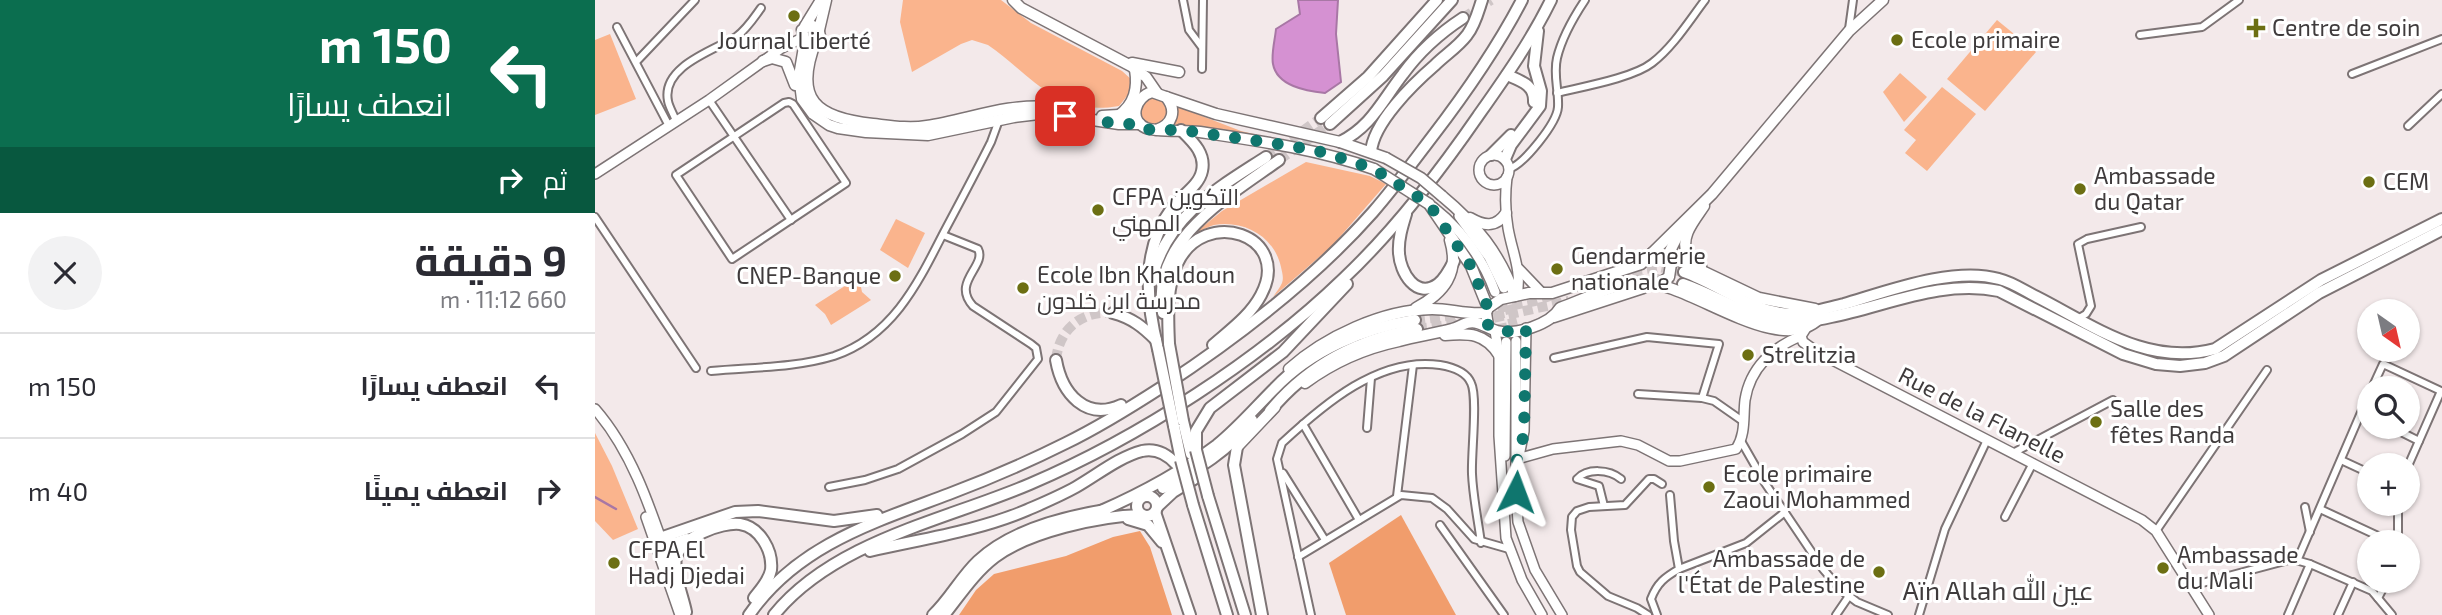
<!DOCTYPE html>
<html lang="ar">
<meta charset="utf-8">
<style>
:root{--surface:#fff;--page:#f2f2f3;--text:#2b2b33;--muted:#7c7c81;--line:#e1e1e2}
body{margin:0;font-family:"Exo 2",Cairo,sans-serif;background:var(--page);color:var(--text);direction:rtl;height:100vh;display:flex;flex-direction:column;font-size:26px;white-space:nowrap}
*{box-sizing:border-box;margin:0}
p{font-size:23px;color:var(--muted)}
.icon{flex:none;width:38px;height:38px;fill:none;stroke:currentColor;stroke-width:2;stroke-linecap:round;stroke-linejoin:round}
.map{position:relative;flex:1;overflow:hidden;direction:ltr}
.side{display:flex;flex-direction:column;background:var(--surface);width:595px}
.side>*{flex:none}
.hud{background:#0b6e4f;color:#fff;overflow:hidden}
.needle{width:46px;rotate:146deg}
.buttons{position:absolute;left:1762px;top:299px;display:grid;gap:14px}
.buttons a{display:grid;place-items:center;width:63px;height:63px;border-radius:50%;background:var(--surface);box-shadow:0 2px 5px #0004;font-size:35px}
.pin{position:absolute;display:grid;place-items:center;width:60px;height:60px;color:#fff;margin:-30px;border-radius:14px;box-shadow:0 4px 10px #0006}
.me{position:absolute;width:77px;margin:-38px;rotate:3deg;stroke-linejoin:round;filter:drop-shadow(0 0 5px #0008)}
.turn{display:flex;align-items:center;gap:24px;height:147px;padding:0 28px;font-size:32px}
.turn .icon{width:91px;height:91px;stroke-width:2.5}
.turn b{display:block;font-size:49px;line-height:60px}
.then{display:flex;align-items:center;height:66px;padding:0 28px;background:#0003;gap:14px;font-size:26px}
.round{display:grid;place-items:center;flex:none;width:74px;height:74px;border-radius:37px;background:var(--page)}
.headline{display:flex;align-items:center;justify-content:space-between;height:119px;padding:0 28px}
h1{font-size:42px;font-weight:700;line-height:52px}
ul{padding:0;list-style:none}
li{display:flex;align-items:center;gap:21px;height:105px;padding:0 28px;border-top:2px solid var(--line)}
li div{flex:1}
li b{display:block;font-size:26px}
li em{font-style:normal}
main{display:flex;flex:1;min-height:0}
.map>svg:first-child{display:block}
.green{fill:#fab48d}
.forest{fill:#f19d6c}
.water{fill:#d591d2;stroke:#a877a5;stroke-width:2}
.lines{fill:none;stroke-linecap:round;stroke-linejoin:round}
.stream{stroke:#a877a5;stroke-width:2.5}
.secondary-tunnel{stroke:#cfc6c7;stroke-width:9;stroke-dasharray:9 4.5;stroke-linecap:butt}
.highway-tunnel{stroke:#cfc6c7;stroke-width:10;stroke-dasharray:10 5;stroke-linecap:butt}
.street-casing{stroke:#7d7475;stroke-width:10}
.secondary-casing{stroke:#7d7475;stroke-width:12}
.primary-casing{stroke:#7d7475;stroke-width:13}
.highway-casing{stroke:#7d7475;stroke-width:14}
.street{stroke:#fff;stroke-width:6}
.secondary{stroke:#fff;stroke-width:9}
.primary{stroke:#fff;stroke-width:10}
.highway{stroke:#fff;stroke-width:10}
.primary-bridge-casing{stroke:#7d7475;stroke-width:13;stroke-linecap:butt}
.highway-bridge-casing{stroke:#7d7475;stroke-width:14;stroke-linecap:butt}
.primary-bridge{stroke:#fff;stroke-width:10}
.highway-bridge{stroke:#fff;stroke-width:10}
.route{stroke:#0f766e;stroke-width:12;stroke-dasharray:0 21.6}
.poi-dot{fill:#6c6f13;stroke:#fff;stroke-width:2.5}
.labels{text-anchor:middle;stroke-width:6;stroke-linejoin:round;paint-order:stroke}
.poi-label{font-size:23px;fill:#3f3b3c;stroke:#fff;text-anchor:start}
.street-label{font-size:23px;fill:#3f3b3c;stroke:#fff}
.quarter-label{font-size:26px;fill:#3f3b3c;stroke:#fff}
</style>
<main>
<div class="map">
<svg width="1847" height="615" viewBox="0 0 1847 615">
<rect width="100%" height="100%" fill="#f3e9ea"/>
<g class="green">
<path d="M308 0H406L436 23 527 71 537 80 536 91 524 106C461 117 439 77 393 45L377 40 366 44 317 72 305 22Z"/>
<polygon points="1402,20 1441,52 1390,111 1352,79"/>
<polygon points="15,34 41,99 0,115 0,40"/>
<polygon points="1305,73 1332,97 1309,122 1288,92"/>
<polygon points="1347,87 1381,114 1332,171 1310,153 1321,140 1309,130"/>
<circle cx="559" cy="111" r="13"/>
<polygon points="581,106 646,131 719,148 576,124"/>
<path d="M711 162 775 176 791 184 737 246 678 297C681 292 685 288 687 283 689 278 687 272 686 267 679 236 649 220 619 225 611 227 603 233 595 237L627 211Z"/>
<polygon points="301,219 330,233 313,268 285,250"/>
<polygon points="264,277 267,292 276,300 236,325 230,314 220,305"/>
<polygon points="0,433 17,466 43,529 18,540 0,521"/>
</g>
<g class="forest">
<polygon points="806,515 861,615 751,615 734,563"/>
<polygon points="545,531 555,547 577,615 364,615 381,590 399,574 471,556 518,537"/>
</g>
<path class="water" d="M703 0H743L741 34 746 82 730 93C711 91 682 86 678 64 676 54 680 40 681 29L705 14Z"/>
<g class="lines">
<polyline class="stream" points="0,497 21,509"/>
<g class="secondary-tunnel">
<polyline points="910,292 921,336"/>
<polyline points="901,297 910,338"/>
</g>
<g class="highway-tunnel">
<polyline points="868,18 896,0"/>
<polyline points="671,157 726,118"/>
<polyline points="684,160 735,124"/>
<polyline points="1037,271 1063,267 1089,272"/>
<polyline points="1039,280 1062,279 1088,284"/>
<polyline points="888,311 940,301 961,294"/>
<polyline points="820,320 869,314"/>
<polyline points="884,321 974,301"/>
<polyline points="822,329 864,324"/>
<path d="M461 360C464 329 487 310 518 313"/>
</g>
<g class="street-casing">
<g id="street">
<polyline points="588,0 594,30 606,46"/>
<polyline points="22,27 74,126"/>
<polyline points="1254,29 1258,0"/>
<polyline points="1545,35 1607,27 1644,0"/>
<polyline points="42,61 100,0"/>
<polyline points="607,69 608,0"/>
<polyline points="1757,74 1847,39"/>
<path d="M962 93C986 87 1038 78 1057 63 1078 47 1094 21 1110 0"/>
<polyline points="114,100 196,220"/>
<polygon points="194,102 198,104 251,183 137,259 81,175 189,103"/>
<path d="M81 121C79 115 74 107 73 101 66 66 120 50 141 37 152 29 158 19 166 8"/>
<polyline points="1813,126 1847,94"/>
<path d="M914 169C929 164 962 123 963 107 964 90 958 75 962 58 967 37 978 18 990 0"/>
<polyline points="0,217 101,368"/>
<polyline points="1484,318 1491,314 1496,306 1483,244 1492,239 1546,227"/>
<polyline points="959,358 1052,337 1124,344 1107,398"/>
<path d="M116 371C157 367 200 368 239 356 298 336 323 283 349 232 365 202 381 172 396 142L404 120"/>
<polyline points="1777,388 1788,364 1846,391 1813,466"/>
<polyline points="1043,394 1107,398 1119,401 1149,422"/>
<polyline points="708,424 764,520"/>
<polyline points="1796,427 1824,441"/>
<polyline points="772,428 776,378"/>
<polyline points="1146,441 1170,483 1228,569 1246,590 1262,602 1293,615"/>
<polyline points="1418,453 1518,400"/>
<polyline points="1746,460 1774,473"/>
<polyline points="688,473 730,540"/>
<path d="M234 487 270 480 303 469 367 434 401 412 443 359 441 348 436 344 378 306C356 282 392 266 383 249L348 235"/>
<polyline points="802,496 818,365"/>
<path d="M1009 506 1004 486 982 479C992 468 1014 469 1026 479"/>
<polyline points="1710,507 1715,532"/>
<polyline points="1725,509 1796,542"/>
<polyline points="1410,517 1438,463"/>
<polyline points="845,525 909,615"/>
<polyline points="1561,531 1672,370"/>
<polyline points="1803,542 1803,504"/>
<polyline points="703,557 806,495 837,498 852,509 879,539 914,549"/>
<polyline points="1702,561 1774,394"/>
<polyline points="1084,569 1151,543 1190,512"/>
<polyline points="1596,586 1697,559 1715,564 1777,591 1797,615"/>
<polyline points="1783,598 1792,581"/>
<path d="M716 615 682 459 687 443C728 405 784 356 845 365 857 367 871 371 876 383 883 397 876 454 877 474 878 497 883 520 886 543"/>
<polyline points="1053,615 1042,608 1013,596 985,572 982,566 976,530 977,517 982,511 994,507 1030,505 1054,479 1059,479 1067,484"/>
<path d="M1062 615 1056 599C1062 583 1070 577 1084 569L1079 541 1075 495"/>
<polyline points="1241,615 1254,596"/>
<polyline points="1324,615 1350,529 1392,440"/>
<polyline points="1693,615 1715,564"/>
<polyline points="1743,615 1758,582"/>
</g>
</g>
<g class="secondary-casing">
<g id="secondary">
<circle cx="899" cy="170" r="15"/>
<polyline points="0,174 114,100 185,49 207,38"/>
<path d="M912 177C910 194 910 211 913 228 917 252 927 270 922 295"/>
<path d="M838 207C866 229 888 259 900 292"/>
<polyline points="864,216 894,257 909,288"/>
<polyline points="924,269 946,292"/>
<polyline points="1211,328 1206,336 1208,342 1222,352 1547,520 1561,531 1614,615"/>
<polyline points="900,331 904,355 904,436 911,538 927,580 947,615"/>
<polyline points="921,341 921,493 923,522 940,570 967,615"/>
<path d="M0 409C41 456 59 520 79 577"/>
<polyline points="925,451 929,431 931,328"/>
<polyline points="910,456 911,342"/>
<path d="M922 459 958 449 1026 441 1043 445 1074 461H1085L1141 449C1151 434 1148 417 1150 400 1155 368 1178 347 1206 336"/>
<polyline points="51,517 85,615"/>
</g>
</g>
<g class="primary-casing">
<g id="primary">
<polyline points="418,0 426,8 536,66 551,77 562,93"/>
<polyline points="210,26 226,0"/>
<polyline points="224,30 231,0"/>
<polyline points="210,41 215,43 221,41 225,36 223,28 215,25 207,30 210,41 204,76 207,99 218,114 234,125 243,128 271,132 333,135 419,117 452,113 524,124 545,124"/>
<path d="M221 41C198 100 221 118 278 124 296 126 314 129 332 126 372 120 413 103 454 107"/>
<polyline points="168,61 177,58 191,62 200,85"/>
<polyline points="537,63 584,72"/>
<polyline points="571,97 621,114 745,142 791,158"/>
<polyline points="507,116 540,114"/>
<path d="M523 116C540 104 543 88 540 69"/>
<path d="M561 130C578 125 582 110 571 97L557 92C540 97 533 120 551 128 561 132 592 130 605 132 665 141 722 149 779 169"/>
<path d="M847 196C881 224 905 254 920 296"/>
<polyline points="834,204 876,266 893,308"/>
<path d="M875 218C889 226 901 228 911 213"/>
<polyline points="1057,253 1068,254 1099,267 1164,298 1220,309"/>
<polyline points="1072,257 1086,229"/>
<path d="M1106 266 1092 254C1085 236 1099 221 1109 206"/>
<polyline points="1063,284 1074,277 1076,264 1073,258"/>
<path d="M821 308C849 293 865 273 855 240"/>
<polyline points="959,317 1048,288"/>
<polyline points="893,325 891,313 893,308 906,299 934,293 957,293 1046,264 1117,194 1254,31 1288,0"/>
<path d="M850 335C874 333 890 333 904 355"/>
<path d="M694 369C730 337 787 310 837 309 856 309 872 315 891 313"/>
<path d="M710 383C737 363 771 348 804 341 821 336 839 334 857 329 862 328 866 325 872 323 884 320 891 328 902 331 920 336 956 324 965 308 988 300 1023 282 1047 282 1096 283 1183 358 1224 319"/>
<polyline points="642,447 680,407"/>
</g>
</g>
<g class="highway-casing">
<g id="highway">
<path d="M912 75C926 81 940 85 939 102"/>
<polyline points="726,118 773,77 842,0"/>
<polyline points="735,124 788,76 857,0"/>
<path d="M745 142C776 127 787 101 808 74 824 52 845 33 868 18"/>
<path d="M776 152C778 123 818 84 840 65 850 55 863 47 872 35 880 25 883 12 887 0"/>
<polyline points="896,155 916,135"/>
<polyline points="910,159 916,145 945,106 946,91 939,66 943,31"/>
<path d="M811 214C807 227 803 240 804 253 805 272 821 300 843 284 850 279 855 269 859 261"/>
<path d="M1089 272C1126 285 1156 313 1197 314 1214 314 1232 308 1249 304 1293 291 1359 266 1404 279 1417 282 1430 291 1442 297 1499 326 1553 367 1620 349L1726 280 1847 219"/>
<path d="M558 274C575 214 622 189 671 157"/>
<path d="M1088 284C1124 296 1154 320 1193 322 1208 323 1222 320 1236 317 1291 306 1347 279 1404 291L1528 354 1561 364 1585 366 1610 363 1629 356 1724 293 1847 230"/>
<path d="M518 313C537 318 548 327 561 340"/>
<path d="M568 313C555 240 634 196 684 160"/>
<path d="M574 344C573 317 571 289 582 264 609 205 698 235 666 295 655 316 635 330 618 345"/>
<path d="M563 349C551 301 546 250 577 208 586 196 604 186 607 171 611 153 597 141 586 130"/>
<path d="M461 360C467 394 491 421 526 405"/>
<path d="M675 411C713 365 764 339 822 329"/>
<polyline points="588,421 596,454"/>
<polyline points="579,426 586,460"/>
<polyline points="642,447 639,465 667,615"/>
<polyline points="601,450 601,431 615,408 688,352 752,284"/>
<path d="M568 488C602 469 633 452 657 420"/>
<circle cx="552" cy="506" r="10"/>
<polyline points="613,496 650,615"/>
<polyline points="598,505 632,615"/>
<polyline points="562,507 578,492 599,479"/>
<path d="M506 511C547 493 586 472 622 445 643 428 660 408 679 389 716 350 769 328 820 320"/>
<polyline points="560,512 595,615"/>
<polyline points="533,519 553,525 567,542"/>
<polyline points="61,544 65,538 140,512 163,511 239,521 282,515"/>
<polyline points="61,544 74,545 92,539"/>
<path d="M275 551C327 539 383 531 432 510 448 503 465 496 481 487 502 475 524 457 547 451 561 448 572 454 581 464"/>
<path d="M91 612C88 596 78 574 81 558 86 537 126 522 145 524 165 527 178 551 176 570 174 581 165 590 159 598"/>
<path d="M154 615C202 545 280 522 354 494 394 479 433 462 471 443 504 427 536 407 567 387 643 337 718 280 778 212 799 188 818 162 837 137 870 94 902 48 927 0"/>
<path d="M179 615C239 541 351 520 435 484 543 438 664 360 748 279 799 231 843 174 883 116 909 79 936 41 956 0"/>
<path d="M338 615C355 599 366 577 383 561 416 530 467 517 511 510"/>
<path d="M349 615C365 595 379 573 400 557 433 532 504 516 546 515"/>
</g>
</g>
<use href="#street" class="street"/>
<use href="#secondary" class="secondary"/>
<use href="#primary" class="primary"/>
<use href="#highway" class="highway"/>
<g class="primary-bridge-casing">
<g id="primary-bridge">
<polyline points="791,158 826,178 847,196"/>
<polyline points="779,169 834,204"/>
</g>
</g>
<g class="highway-bridge-casing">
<g id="highway-bridge">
<polyline points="574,344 588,421"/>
<polyline points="563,349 579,426"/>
<polyline points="601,450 613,496"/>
<polyline points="586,460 598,505"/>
</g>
</g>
<use href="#primary-bridge" class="primary-bridge"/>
<use href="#highway-bridge" class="highway-bridge"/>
</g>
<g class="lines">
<path class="route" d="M470 116 524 124H545L555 130H586L697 146 731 153 779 169 834 204 876 266 893 308 891 313 893 325C905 335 917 331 931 328L929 431 926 449 922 459 921 492"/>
</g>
<g class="poi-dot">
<circle cx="199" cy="16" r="7"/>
<path d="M1657.5 17.5h7v7h7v7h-7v7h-7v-7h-7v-7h7z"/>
<circle cx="1302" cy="40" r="7"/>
<circle cx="1774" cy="182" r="7"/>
<circle cx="1485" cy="189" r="7"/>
<circle cx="503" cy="210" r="7"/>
<circle cx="962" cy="269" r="7"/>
<circle cx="300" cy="276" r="7"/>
<circle cx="428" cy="288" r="7"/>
<circle cx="1153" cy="355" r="7"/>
<circle cx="1501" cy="422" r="7"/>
<circle cx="1114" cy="487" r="7"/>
<circle cx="19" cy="563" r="7"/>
<circle cx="1568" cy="568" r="7"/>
<circle cx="1284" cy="572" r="7"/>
</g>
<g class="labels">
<g class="poi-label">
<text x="1677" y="36">Centre de soin</text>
<text x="1316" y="48">Ecole primaire</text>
<text x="199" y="49" text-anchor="middle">Journal Liberté</text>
<text x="1499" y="184">Ambassade<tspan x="1499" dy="26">du Qatar</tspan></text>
<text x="1788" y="190">CEM</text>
<text x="517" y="205">CFPA التكوين<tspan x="517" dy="26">المهني</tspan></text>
<text x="976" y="264">Gendarmerie<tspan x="976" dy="26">nationale</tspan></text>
<text x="442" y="283">Ecole Ibn Khaldoun<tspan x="442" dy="26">مدرسة ابن خلدون</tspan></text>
<text x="286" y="284" text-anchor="end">CNEP-Banque</text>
<text x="1167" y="363">Strelitzia</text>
<text x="1515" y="417">Salle des<tspan x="1515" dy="26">fêtes Randa</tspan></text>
<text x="1128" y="482">Ecole primaire<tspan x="1128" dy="26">Zaoui Mohammed</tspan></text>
<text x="33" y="558">CFPA El<tspan x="33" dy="26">Hadj Djedai</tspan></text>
<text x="1582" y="563">Ambassade<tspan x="1582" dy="26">du Mali</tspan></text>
<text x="1270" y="567" text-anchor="end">Ambassade de<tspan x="1270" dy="26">l'État de Palestine</tspan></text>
</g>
<g class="street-label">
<text transform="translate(1387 415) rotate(27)" y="8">Rue de la Flanelle</text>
</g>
<g class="quarter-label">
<text x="1403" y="600">Aïn Allah عين الله</text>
</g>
</g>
</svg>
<div class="buttons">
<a><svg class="needle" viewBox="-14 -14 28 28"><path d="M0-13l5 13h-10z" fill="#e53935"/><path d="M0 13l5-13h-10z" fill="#7c7c81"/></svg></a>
<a><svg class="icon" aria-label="search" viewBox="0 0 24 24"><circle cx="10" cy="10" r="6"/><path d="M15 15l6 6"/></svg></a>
<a>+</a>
<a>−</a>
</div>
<div class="pin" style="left:470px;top:116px;background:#d93025"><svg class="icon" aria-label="arrive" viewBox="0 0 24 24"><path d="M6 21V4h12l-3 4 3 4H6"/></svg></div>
<svg class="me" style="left:921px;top:492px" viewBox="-20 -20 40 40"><path d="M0-17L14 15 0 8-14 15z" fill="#0f766e" stroke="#fff" stroke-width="4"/></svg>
</div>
<section class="side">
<div class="hud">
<div class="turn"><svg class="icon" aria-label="left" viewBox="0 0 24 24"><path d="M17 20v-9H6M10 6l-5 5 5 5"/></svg><div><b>150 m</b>انعطف يسارًا</div></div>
<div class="then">ثم<svg class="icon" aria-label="right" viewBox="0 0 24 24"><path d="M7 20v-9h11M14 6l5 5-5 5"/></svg></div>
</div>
<div class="headline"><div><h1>9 دقيقة</h1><p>660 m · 11:12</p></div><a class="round"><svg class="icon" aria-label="close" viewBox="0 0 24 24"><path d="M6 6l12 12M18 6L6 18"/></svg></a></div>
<ul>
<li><svg class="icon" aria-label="left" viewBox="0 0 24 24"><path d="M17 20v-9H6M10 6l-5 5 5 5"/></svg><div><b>انعطف يسارًا</b></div><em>150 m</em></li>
<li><svg class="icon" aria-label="right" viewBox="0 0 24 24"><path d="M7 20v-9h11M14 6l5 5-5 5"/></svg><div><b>انعطف يمينًا</b></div><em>40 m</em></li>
</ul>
</section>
</main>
